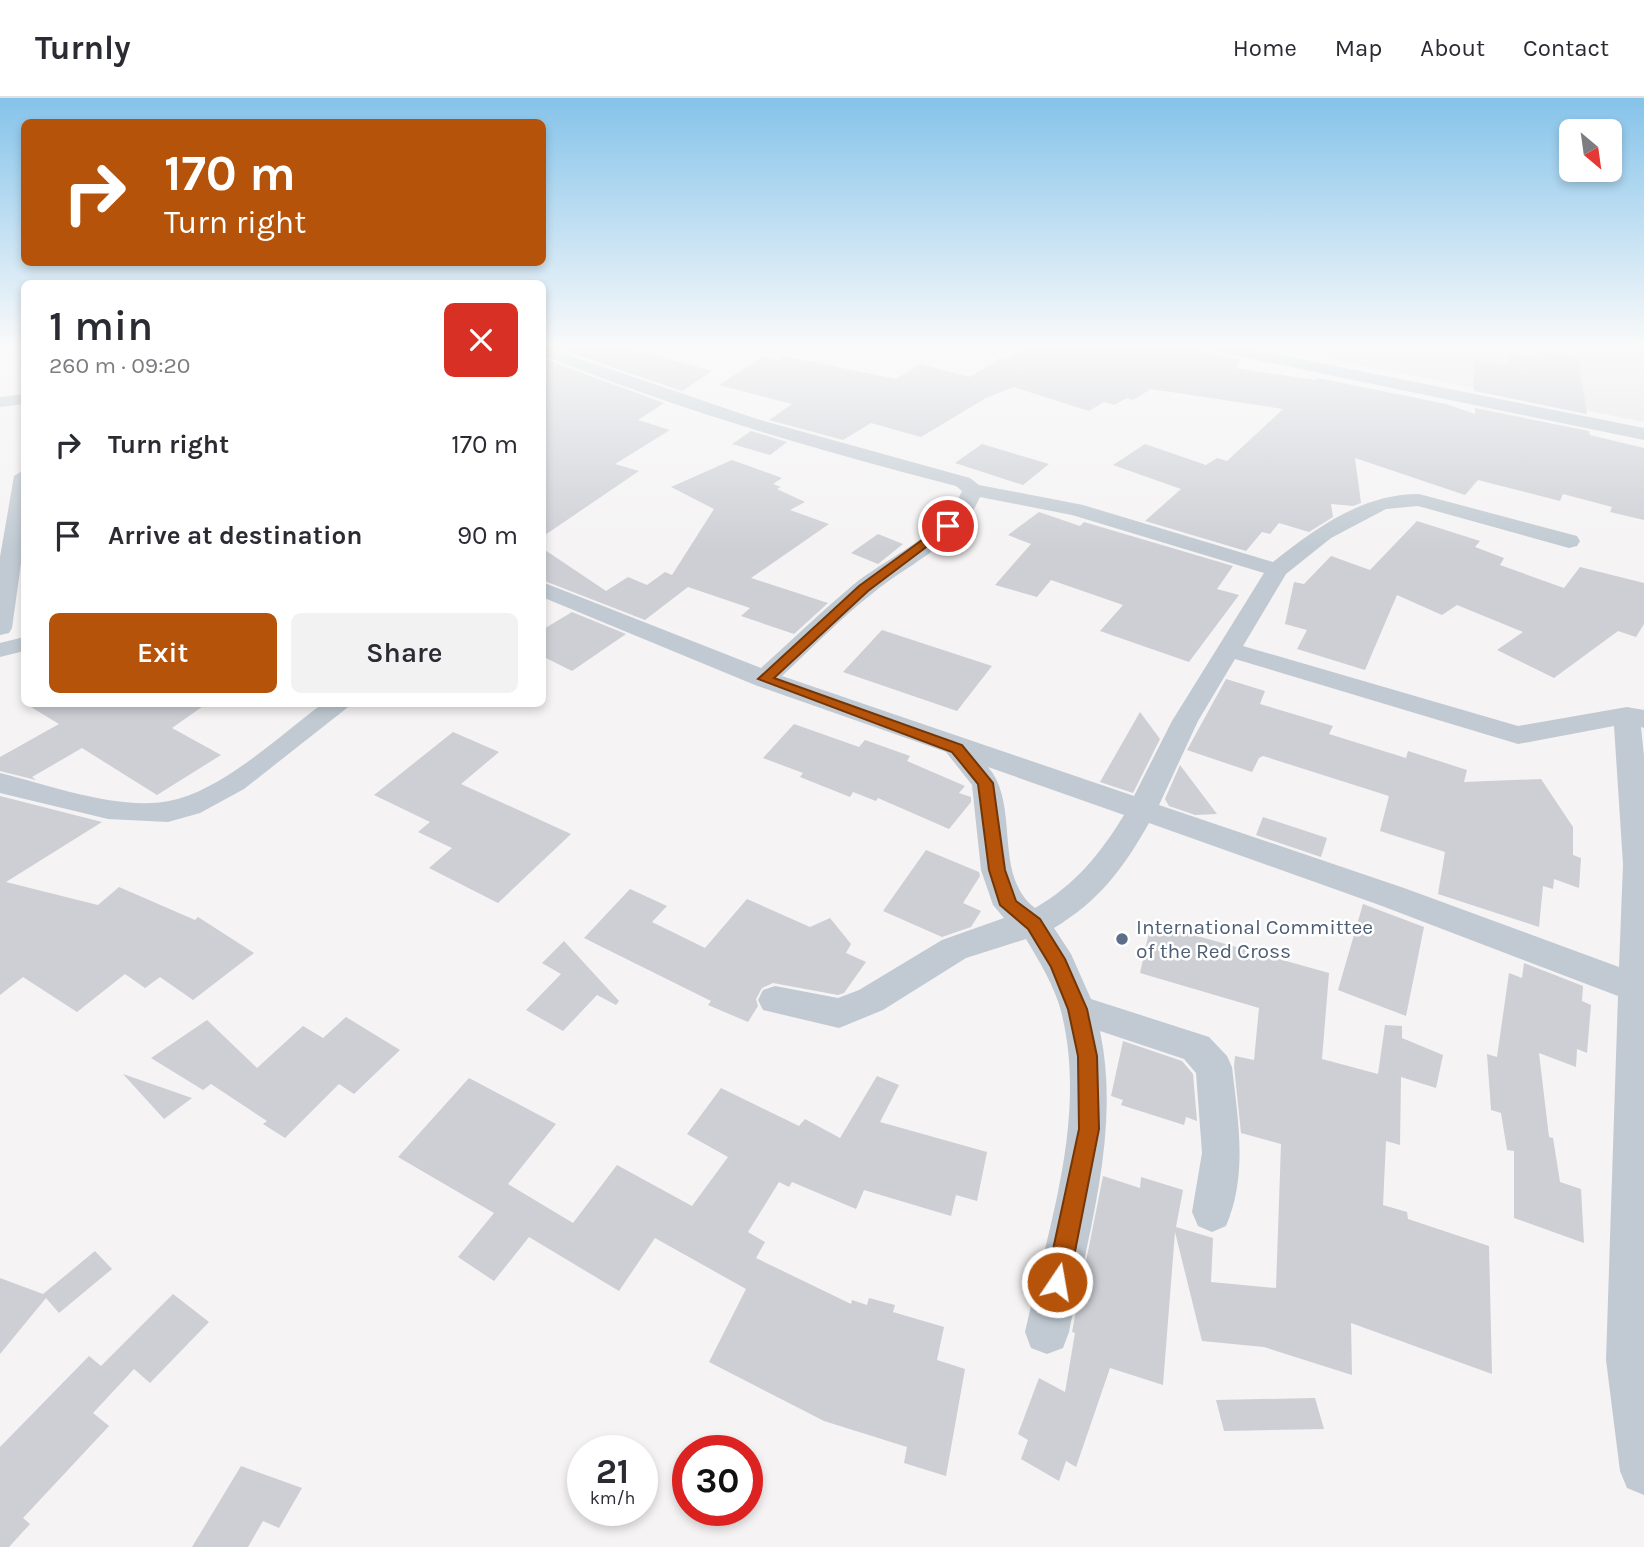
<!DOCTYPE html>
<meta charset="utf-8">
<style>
:root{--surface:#fff;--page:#f2f2f3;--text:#2b2b33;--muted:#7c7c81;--line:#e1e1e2;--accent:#b45309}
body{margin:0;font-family:Karla,sans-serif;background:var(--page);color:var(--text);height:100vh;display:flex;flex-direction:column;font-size:26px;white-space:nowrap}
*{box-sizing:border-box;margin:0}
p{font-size:23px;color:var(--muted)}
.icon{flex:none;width:38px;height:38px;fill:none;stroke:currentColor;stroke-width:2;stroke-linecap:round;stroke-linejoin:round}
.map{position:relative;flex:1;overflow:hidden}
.details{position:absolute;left:21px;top:182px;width:525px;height:427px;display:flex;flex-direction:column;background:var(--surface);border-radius:10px;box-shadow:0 4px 10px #0003}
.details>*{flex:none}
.top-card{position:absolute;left:21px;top:21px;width:525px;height:147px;border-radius:10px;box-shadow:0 4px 10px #0003;background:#b45309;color:#fff;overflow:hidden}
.needle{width:46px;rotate:151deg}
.tools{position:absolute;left:1559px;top:21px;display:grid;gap:14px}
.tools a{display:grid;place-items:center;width:63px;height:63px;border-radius:10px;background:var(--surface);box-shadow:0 4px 10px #0003;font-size:35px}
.speed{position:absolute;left:567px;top:1337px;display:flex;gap:14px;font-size:35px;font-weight:700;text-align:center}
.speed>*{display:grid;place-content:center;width:91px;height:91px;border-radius:50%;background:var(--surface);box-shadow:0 4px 10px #0003;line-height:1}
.speed small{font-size:18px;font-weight:400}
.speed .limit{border:10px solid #d22;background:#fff;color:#111}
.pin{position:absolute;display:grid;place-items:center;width:60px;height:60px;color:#fff;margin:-30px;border:4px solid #fff;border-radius:50%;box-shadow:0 2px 7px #0007}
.me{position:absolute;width:77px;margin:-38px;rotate:12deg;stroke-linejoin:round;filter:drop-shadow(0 0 5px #0008)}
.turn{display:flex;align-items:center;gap:24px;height:147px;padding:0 28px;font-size:32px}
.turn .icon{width:91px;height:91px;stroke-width:2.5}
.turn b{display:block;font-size:49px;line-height:60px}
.round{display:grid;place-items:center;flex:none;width:74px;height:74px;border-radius:10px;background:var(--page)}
.overview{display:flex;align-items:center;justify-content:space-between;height:119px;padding:0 28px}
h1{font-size:42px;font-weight:600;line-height:52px}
.primary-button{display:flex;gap:14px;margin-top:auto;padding:14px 28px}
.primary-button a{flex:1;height:80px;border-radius:10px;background:var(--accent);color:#fff;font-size:28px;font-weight:600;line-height:80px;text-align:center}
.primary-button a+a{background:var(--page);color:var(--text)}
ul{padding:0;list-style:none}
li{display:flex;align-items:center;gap:21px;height:91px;padding:0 28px}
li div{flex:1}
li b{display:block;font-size:26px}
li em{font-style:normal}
header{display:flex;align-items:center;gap:42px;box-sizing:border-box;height:98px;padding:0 35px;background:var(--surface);border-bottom:2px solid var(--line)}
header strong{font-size:33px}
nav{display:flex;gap:38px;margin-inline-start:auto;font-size:24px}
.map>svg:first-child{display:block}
.education{fill:#e6e4e5}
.building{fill:#cdcfd5}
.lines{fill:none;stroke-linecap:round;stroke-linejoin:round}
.minor{fill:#c1cad2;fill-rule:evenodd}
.route{fill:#b45309;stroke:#753606;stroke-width:2}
.service-dot{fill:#5c6f8a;stroke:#fff;stroke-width:2.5}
.labels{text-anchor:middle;stroke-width:5;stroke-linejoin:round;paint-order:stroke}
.service-label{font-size:21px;fill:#4e5e75;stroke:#fff;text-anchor:start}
</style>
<header>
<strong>Turnly</strong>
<nav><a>Home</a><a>Map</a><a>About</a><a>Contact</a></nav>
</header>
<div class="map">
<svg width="1644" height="1449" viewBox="0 0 1644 1449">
<rect width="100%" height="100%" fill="#f5f3f3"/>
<polygon class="education" points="1264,248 1644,248 1644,324"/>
<g class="building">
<polygon points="550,248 622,248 712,273 682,293"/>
<polygon points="1031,248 1058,252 1062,248 1196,248 1212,256 1240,261 1235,270 1316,282 1318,280 1446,306 1475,316 1475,310 1589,333 1590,337 1644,350 1644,422 1610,414 1612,409 1563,396 1560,403 1478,382 1465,397 1355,360 1361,405 1353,408 1331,406 1333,419 1309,434 1279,425 1270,436 1262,434 1246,453 1145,423 1181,391 1113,367 1145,346 1206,367 1217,360 1227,363 1283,311 1151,291 1133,302 1127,300 1114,307 1104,304 1089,313 1014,289 986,300 921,339 871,325 843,342 769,322 792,306 719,287 762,259 777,262 783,258 896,281 920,266 970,279 1000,260 1007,262"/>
<polygon points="1543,254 1578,259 1587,316 1474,293 1474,262 1509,267 1508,256 1543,261"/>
<polygon points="542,260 664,305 638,322 670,332 615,366 639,373 542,439"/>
<polygon points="751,333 787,344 770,357 732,346"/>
<polygon points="982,346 1049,366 1023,387 955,365"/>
<polygon points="732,362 782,380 773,386 781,389 777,391 805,404 790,412 829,426 751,480 828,505 794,536 741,518 750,510 688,489 645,522 542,482 542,450 606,493 628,479 647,487 665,474 672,477 714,411 671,389"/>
<polygon points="1039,414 1080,428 1084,424 1233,468 1217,491 1239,497 1189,564 1100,533 1123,507 1051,482 1037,499 995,487 1031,446 1008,437"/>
<polygon points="1417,423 1480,443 1475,449 1504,460 1500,467 1564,490 1580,469 1644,485 1644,526 1636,539 1618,533 1554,580 1497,552 1523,534 1457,507 1442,517 1397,497 1365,572 1297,551 1307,532 1285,526 1294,484 1304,486 1331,458 1370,472"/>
<polygon points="878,436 903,446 878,466 851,455"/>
<polygon points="572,514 626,536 572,573 542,558 542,532"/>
<polygon points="882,532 992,568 957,613 843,574"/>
<polygon points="1226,581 1265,593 1260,606 1333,628 1329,636 1406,660 1408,653 1467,672 1464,684 1541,681 1573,729 1573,757 1581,760 1579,790 1554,781 1553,791 1543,788 1539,829 1438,796 1445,754 1380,733 1389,698 1263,658 1259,660 1252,674 1187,652"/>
<polygon points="26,606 206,606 172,630 221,657 157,697 82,650 32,679 36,682 0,673 0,659 59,626"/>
<polygon points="1140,614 1160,641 1133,695 1100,684"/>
<polygon points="794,626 859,649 865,642 910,658 907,663 965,688 959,695 971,699 971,704 949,731 878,700 876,703 853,694 850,699 800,679 803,675 763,660"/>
<polygon points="453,634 499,654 461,686 571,736 498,805 429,770 452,750 418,734 430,724 374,697"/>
<polygon points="1180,667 1217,716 1195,717 1169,708 1165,701"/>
<polygon points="0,698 102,724 6,784 98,807 119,789 195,822 198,819 254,855 193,902 160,879 145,890 125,876 77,914 23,879 0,897"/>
<polygon points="1263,719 1327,740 1321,759 1256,737"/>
<polygon points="926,752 979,774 980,778 963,805 981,813 971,829 942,839 883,813"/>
<polygon points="630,791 667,808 652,824 705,850 747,801 810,829 830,820 851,846 846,855 866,864 844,895 838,897 773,885 762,890 756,901 758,908 748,924 708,907 711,903 584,840"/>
<polygon points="1363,806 1424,829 1406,918 1338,892"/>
<polygon points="1151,825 1329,875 1322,961 1378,976 1385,927 1402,928 1402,940 1443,957 1436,990 1401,979 1400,1047 1386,1043 1383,1107 1407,1114 1408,1121 1489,1148 1492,1276 1351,1225 1352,1277 1264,1249 1202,1243 1175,1134 1163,1287 1110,1270 1076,1369 1066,1363 1059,1383 1021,1361 1028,1342 1018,1336 1039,1280 1065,1294 1075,1235 1072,1234 1103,1078 1140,1090 1141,1079 1183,1092 1176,1129 1213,1140 1211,1184 1276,1190 1281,1046 1241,1035 1234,968 1235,958 1254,962 1259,910 1140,875"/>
<polygon points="564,843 619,903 616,907 597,897 563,933 526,912 561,876 542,865"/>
<polygon points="1524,865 1583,888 1582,903 1591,907 1587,955 1577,951 1576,969 1539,955 1549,1039 1553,1040 1560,1084 1581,1091 1584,1145 1514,1120 1514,1053 1507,1052 1501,1015 1491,1012 1487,956 1497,959 1509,875 1522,880"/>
<polygon points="346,919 400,952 354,996 339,986 285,1040 263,1026 267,1023 211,986 203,992 151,960 207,922 257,970 303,928 323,940"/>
<polygon points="1123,943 1182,963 1193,976 1197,1023 1186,1019 1184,1027 1121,1007 1123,1002 1111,998"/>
<polygon points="123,976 192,1000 164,1021"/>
<polygon points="877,978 899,987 880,1024 987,1054 977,1103 956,1097 951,1118 864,1092 856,1111 792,1084 789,1089 779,1084 748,1134 765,1144 756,1160 851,1206 852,1202 867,1207 869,1200 895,1207 893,1214 944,1229 937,1262 965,1271 946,1378 904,1365 907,1349 824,1323 709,1264 746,1191 655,1140 619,1193 529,1139 494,1183 458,1159 494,1115 398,1059 469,980 556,1026 508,1086 573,1125 617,1067 692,1108 728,1059 687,1036 721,990 799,1028 805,1021 840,1040"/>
<polygon points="95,1153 112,1171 59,1215 46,1200 0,1256 0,1180 43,1196"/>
<polygon points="173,1196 209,1224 150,1285 134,1271 93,1315 109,1328 23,1420 30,1426 9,1449 0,1449 0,1349 89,1258 101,1268"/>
<polygon points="1315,1300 1324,1331 1224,1333 1216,1302"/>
<polygon points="241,1368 302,1390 279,1430 263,1423 248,1449 192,1449"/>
</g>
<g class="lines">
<g class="minor">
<path d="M542 248 757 321 970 380 979 387 1083 407 1273 464C1316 430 1362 396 1419 396L1577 438 1580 443 1577 448 1569 450 1418 408 1386 411 1331 440 1286 476 1243 548 1518 628 1627 609 1644 612V630L1641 629 1644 658V1397L1627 1390 1620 1373 1606 1262 1618 898 1382 808 1149 725C1123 771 1099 803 1054 830L1071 856 1091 901 1209 939 1227 958 1232 969C1238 1022 1248 1077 1226 1128L1212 1134 1198 1128 1192 1114 1202 1055 1196 975 1184 961 1100 933C1121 1033 1088 1135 1069 1234L1063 1250 1047 1256 1031 1250 1025 1234C1048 1130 1088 1019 1061 913 1054 887 1039 863 1026 841L966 860 883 912 839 930 763 912 758 902 763 892 775 888 838 900 859 892 942 842 1004 820 993 807 981 772 972 687 946 654 755 587 542 499V484L761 570C791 543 821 514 853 487 889 458 942 438 962 393L956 388C815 352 677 311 542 257ZM980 399 1072 417 1264 475 1172 623 1134 698 782 578C812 550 841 520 873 495 908 466 961 444 980 399ZM1235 561 1518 646 1614 628 1623 766 1619 869 1404 790 1159 707 1198 623ZM988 669 1124 717C1101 755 1075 787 1035 810 992 777 1021 707 988 669Z"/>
<polygon points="1205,248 1235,248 1644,330 1644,342 1213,253"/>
<polygon points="24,296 24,306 0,309 0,299"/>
<polygon points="24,372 24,444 12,530 9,535 0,537 0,459 14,378"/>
<polygon points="24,539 24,553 0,559 0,545"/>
<path d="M322 606H352L244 691 200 715 168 724 108 721 0 695V675C49 687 119 713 169 703 222 693 280 637 322 606Z"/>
</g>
</g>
<linearGradient id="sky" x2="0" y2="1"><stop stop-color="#85c3ea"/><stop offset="0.55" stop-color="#fafafa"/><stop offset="1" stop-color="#fafafa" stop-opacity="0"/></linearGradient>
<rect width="1644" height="451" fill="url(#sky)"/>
<polygon class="route" points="944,426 954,428 868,493 774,580 962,647 993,685 1005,772 1016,803 1040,821 1065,861 1087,911 1097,958 1099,1031 1069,1184 1065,1192 1057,1195 1049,1192 1046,1184 1079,1031 1078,958 1068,911 1051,869 1028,831 1000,807 989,772 978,686 952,654 758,581 859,488"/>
<circle class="service-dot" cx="1122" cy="841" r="7"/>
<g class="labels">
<g class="service-label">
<text x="1136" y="836">International Committee<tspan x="1136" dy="24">of the Red Cross</tspan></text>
</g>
</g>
</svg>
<div class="tools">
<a><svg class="needle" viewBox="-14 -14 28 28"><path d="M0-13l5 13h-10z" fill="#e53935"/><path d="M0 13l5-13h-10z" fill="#7c7c81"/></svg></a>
</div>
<div class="speed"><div>21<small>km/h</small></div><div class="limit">30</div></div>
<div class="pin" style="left:948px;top:428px;background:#d93025"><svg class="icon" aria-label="arrive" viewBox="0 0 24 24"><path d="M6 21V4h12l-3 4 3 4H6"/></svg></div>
<svg class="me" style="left:1057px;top:1184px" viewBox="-20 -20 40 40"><circle r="17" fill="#b45309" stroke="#fff" stroke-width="3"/><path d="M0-11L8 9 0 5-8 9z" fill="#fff"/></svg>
<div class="top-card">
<div class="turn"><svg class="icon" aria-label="right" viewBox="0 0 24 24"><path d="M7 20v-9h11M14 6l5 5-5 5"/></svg><div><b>170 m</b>Turn right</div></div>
</div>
<section class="details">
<div class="overview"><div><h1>1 min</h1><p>260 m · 09:20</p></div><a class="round" style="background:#d93025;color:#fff"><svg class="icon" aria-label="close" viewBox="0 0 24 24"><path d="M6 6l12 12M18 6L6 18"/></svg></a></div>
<ul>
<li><svg class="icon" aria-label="right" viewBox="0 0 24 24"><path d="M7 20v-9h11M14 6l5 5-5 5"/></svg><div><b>Turn right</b></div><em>170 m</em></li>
<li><svg class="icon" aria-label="arrive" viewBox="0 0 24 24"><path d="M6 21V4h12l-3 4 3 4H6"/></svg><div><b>Arrive at destination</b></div><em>90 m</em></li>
</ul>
<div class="primary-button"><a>Exit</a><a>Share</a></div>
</section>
</div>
